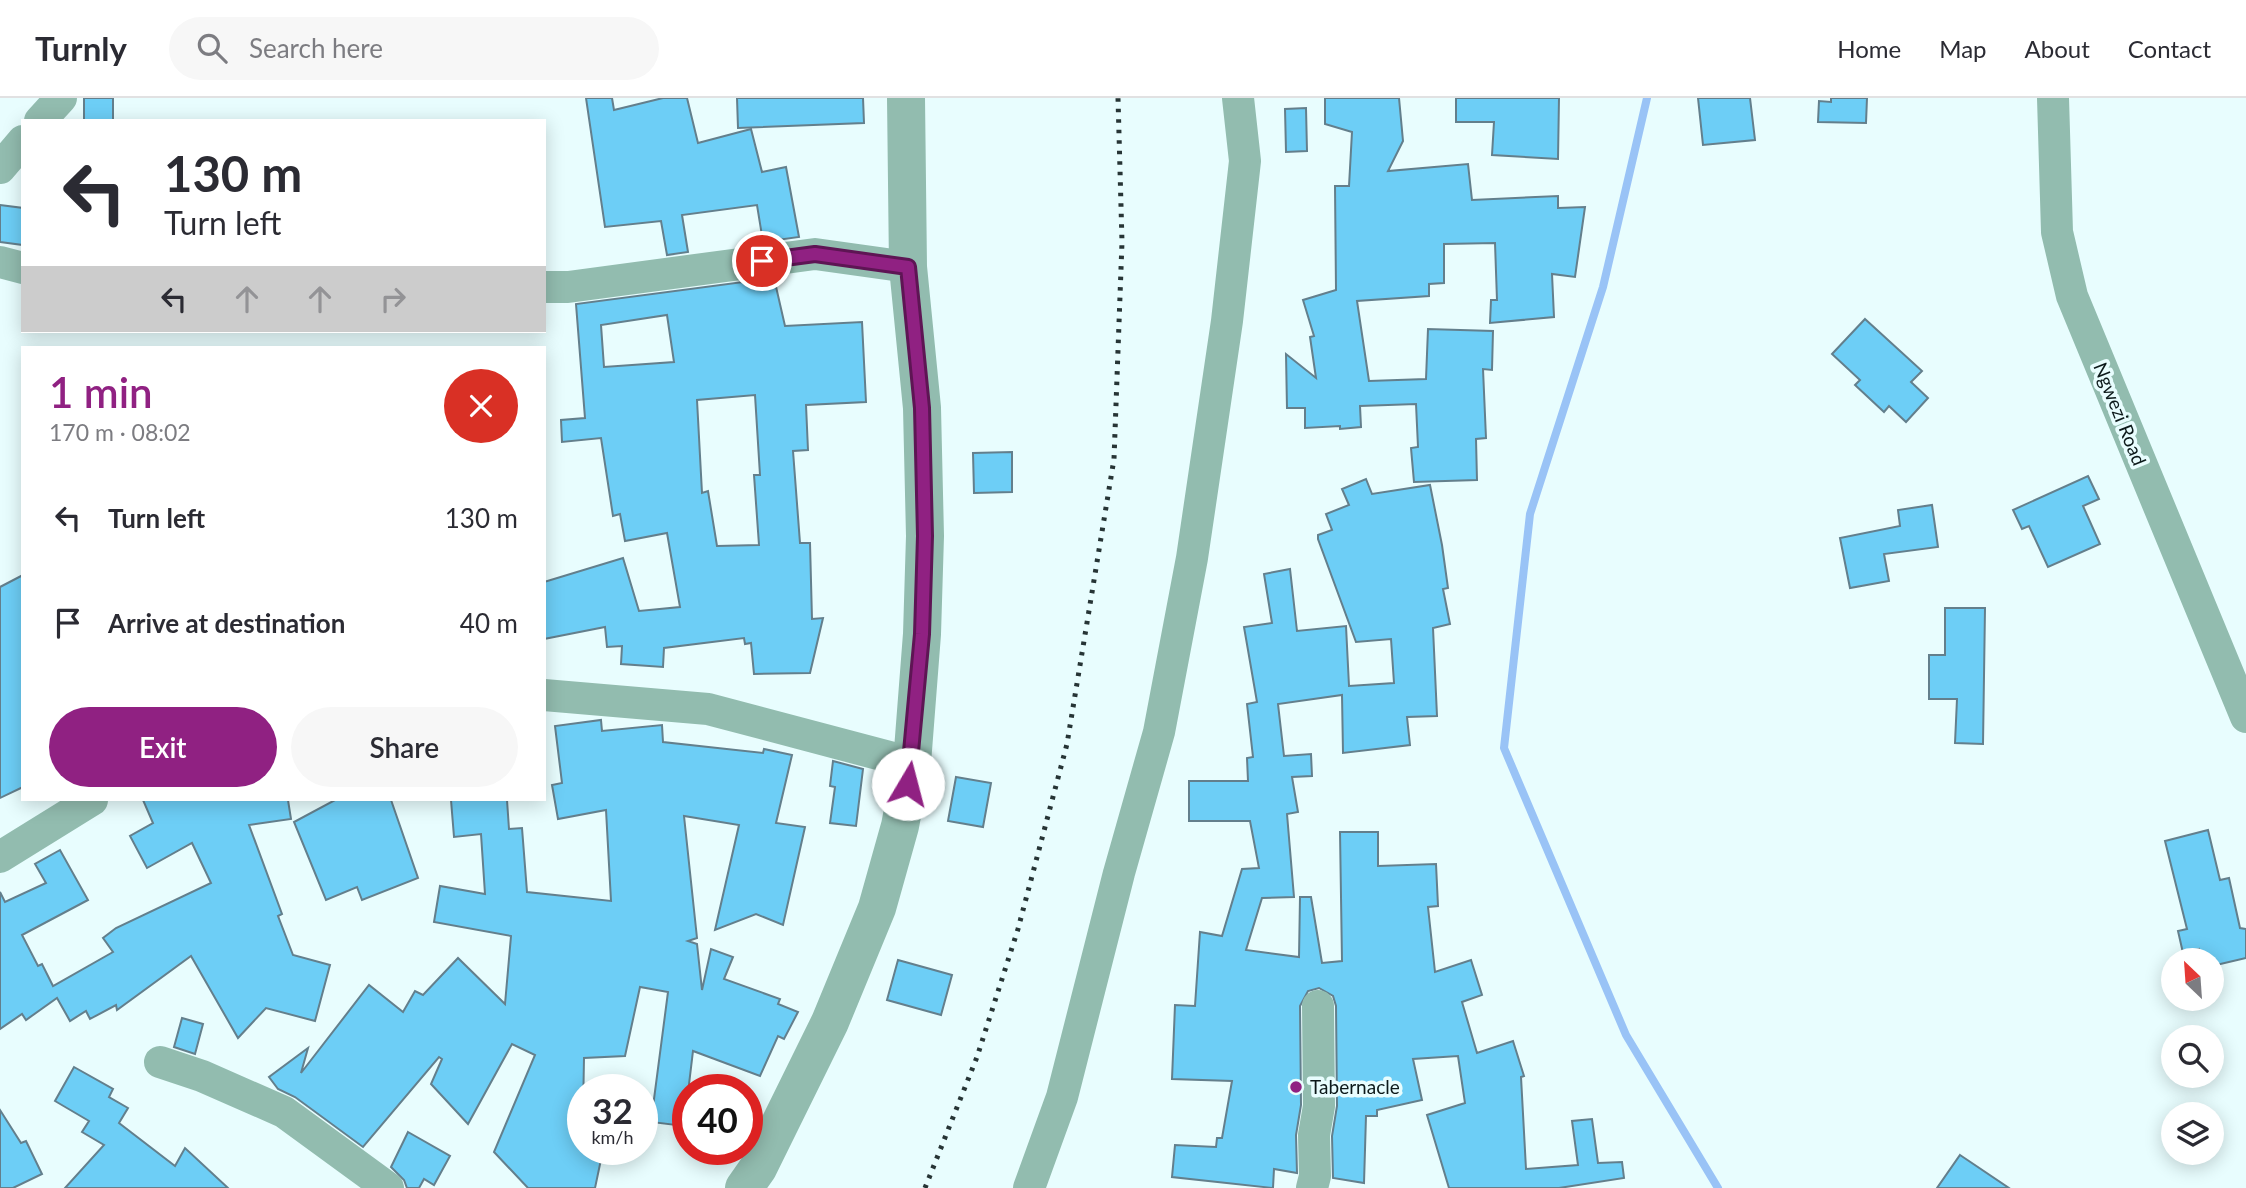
<!DOCTYPE html>
<meta charset="utf-8">
<style>
:root{--surface:#fff;--page:#f7f7f7;--text:#2b2b33;--muted:#7c7c81;--line:#e1e1e2;--accent:#902182}
body{margin:0;font-family:Lato,sans-serif;background:var(--page);color:var(--text);height:100vh;display:flex;flex-direction:column;font-size:26px;white-space:nowrap}
*{box-sizing:border-box;margin:0}
p{font-size:23px;color:var(--muted)}
.icon{flex:none;width:38px;height:38px;fill:none;stroke:currentColor;stroke-width:2;stroke-linecap:round;stroke-linejoin:round}
.map{position:relative;flex:1;overflow:hidden}
.side{position:absolute;left:21px;top:248px;width:525px;height:455px;display:flex;flex-direction:column;background:var(--surface);border-radius:0px;box-shadow:0 4px 18px #0003}
.side>*{flex:none}
.top-card{position:absolute;left:21px;top:21px;width:525px;height:214px;border-radius:0px;box-shadow:0 4px 18px #0003;background:#fff;color:var(--text);overflow:hidden}
.needle{width:46px;rotate:335deg}
.fabs{position:absolute;left:2161px;top:850px;display:grid;gap:14px}
.fabs a{display:grid;place-items:center;width:63px;height:63px;border-radius:50%;background:var(--surface);box-shadow:0 4px 18px #0003;font-size:35px}
.speed{position:absolute;left:567px;top:976px;display:flex;gap:14px;font-size:35px;font-weight:700;text-align:center}
.speed>*{display:grid;place-content:center;width:91px;height:91px;border-radius:50%;background:var(--surface);box-shadow:0 4px 18px #0003;line-height:1}
.speed small{font-size:18px;font-weight:400}
.speed .limit{border:10px solid #d22;background:#fff;color:#111}
.pin{position:absolute;display:grid;place-items:center;width:60px;height:60px;color:#fff;margin:-30px;border:4px solid #fff;border-radius:50%;box-shadow:0 2px 7px #0007}
.me{position:absolute;width:77px;margin:-38px;rotate:8deg;stroke-linejoin:round;filter:drop-shadow(0 0 5px #0008)}
.turn{display:flex;align-items:center;gap:24px;height:147px;padding:0 28px;font-size:32px}
.turn .icon{width:91px;height:91px;stroke-width:2.5}
.turn b{display:block;font-size:49px;line-height:60px}
.lanes{display:flex;align-items:center;height:66px;padding:0 28px;background:#0003;justify-content:center;gap:35px;direction:ltr}
.lanes .off{opacity:.35}
.round{display:grid;place-items:center;flex:none;width:74px;height:74px;border-radius:37px;background:var(--page)}
.headline{display:flex;align-items:center;justify-content:space-between;height:119px;padding:0 28px}
h1{font-size:42px;font-weight:600;line-height:52px;color:var(--accent)}
.primary-button{display:flex;gap:14px;margin-top:auto;padding:14px 28px}
.primary-button a{flex:1;height:80px;border-radius:42px;background:var(--accent);color:#fff;font-size:28px;font-weight:600;line-height:80px;text-align:center}
.primary-button a+a{background:var(--page);color:var(--text)}
ul{padding:0;list-style:none}
li{display:flex;align-items:center;gap:21px;height:105px;padding:0 28px}
li div{flex:1}
li b{display:block;font-size:26px}
li em{font-style:normal}
header{display:flex;align-items:center;gap:42px;box-sizing:border-box;height:98px;padding:0 35px;background:var(--surface);border-bottom:2px solid var(--line)}
header strong{font-size:33px}
nav{display:flex;gap:38px;margin-inline-start:auto;font-size:24px}
.search{width:490px;height:63px;background:var(--page);display:flex;align-items:center;gap:18px;box-sizing:border-box;padding:0 24px;border-radius:38px;color:var(--muted);font-size:26px}
.map>svg:first-child{display:block}
.lines{fill:none;stroke-linecap:round;stroke-linejoin:round}
.stream{stroke:#99c3f6;stroke-width:8}
.building{fill:#6dcef6;stroke:#637f8c;stroke-width:2;fill-rule:evenodd}
.minor{stroke:#92bcaf;stroke-width:32}
.tertiary{stroke:#92bcaf;stroke-width:38}
.rail{stroke:#263435;stroke-width:5;stroke-dasharray:3.5 7;stroke-linecap:butt}
.route-casing{stroke:#5e1554;stroke-width:18}
.route{stroke:#902182;stroke-width:12}
.poi-dot{fill:#902182;stroke:#e8fdfe;stroke-width:2.5}
.labels{text-anchor:middle;stroke-width:7;stroke-linejoin:round;paint-order:stroke}
.street-label{font-size:19px;fill:#0c191a;stroke:#e8fdfe}
.poi-label{font-size:19px;fill:#0c191a;stroke:#e8fdfe;text-anchor:start}
</style>
<header>
<strong>Turnly</strong>
<div class="search"><svg class="icon" aria-label="search" viewBox="0 0 24 24"><circle cx="10" cy="10" r="6"/><path d="M15 15l6 6"/></svg>Search here</div>
<nav><a>Home</a><a>Map</a><a>About</a><a>Contact</a></nav>
</header>
<div class="map">
<svg width="2246" height="1090" viewBox="0 0 2246 1090">
<rect width="100%" height="100%" fill="#e8fdfe"/>
<g class="lines">
<polyline class="stream" points="1647,0 1603,189 1530,416 1504,650 1626,937 1718,1090"/>
</g>
<g class="building">
<rect x="84" y="0" width="29" height="23"/>
<polygon points="586,0 612,0 614,12 663,0 687,0 698,45 751,31 762,74 786,69 799,139 763,144 757,107 682,117 688,154 667,157 661,123 605,129"/>
<polygon points="737,0 863,0 864,25 738,30"/>
<polygon points="1325,0 1399,0 1403,43 1388,73 1468,66 1472,102 1558,98 1558,110 1585,109 1575,179 1552,176 1554,219 1490,225 1491,202 1497,202 1495,145 1444,146 1444,185 1429,186 1429,198 1357,203 1369,283 1426,281 1428,231 1493,233 1492,272 1483,271 1486,340 1476,341 1477,382 1414,384 1411,350 1418,349 1416,306 1360,308 1361,329 1340,331 1340,328 1305,330 1305,310 1287,310 1286,256 1316,280 1310,239 1314,238 1303,202 1336,192 1335,88 1349,88 1352,34 1325,26"/>
<polygon points="1456,0 1559,0 1558,61 1492,57 1494,24 1456,24"/>
<polygon points="1698,0 1750,0 1755,42 1703,47"/>
<polygon points="1831,0 1867,0 1866,25 1818,24 1819,3 1831,4"/>
<polygon points="1306,10 1307,53 1286,54 1285,11"/>
<polygon points="0,107 23,110 23,147 0,144"/>
<path d="M774 180 785 228 862 224 866 304 806 307 808 352 793 353 800 445H810L812 521 823 520 810 575 754 576 751 545 745 546 744 540 664 550 663 569 621 566 622 548 607 549 605 529 544 541V484L623 460 639 513 680 509 667 435 625 443 620 416 613 418 601 340 562 344 561 322 585 320 576 206ZM667 217 674 264 604 269 601 227ZM755 297 760 377H754L759 447 717 448 708 393 702 395 697 302Z"/>
<polygon points="1865,221 1922,273 1911,284 1928,300 1906,324 1889,308 1884,314 1855,287 1860,282 1832,256"/>
<polygon points="1012,354 1012,394 974,395 973,355"/>
<polygon points="2088,378 2099,401 2083,408 2100,446 2048,469 2029,428 2022,431 2013,412"/>
<polygon points="1366,381 1372,396 1430,387 1442,447 1448,490 1443,491 1450,526 1433,530 1437,618 1407,619 1410,647 1343,655 1342,597 1278,606 1284,658 1311,656 1312,678 1292,679 1298,714 1287,716 1294,799 1262,800 1246,852 1299,859 1300,799 1311,799 1322,865 1342,863 1340,734 1378,734 1378,768 1436,766 1438,808 1428,809 1435,874 1471,862 1482,897 1462,904 1477,955 1513,943 1524,978 1521,979 1526,1071 1578,1067 1572,1023 1592,1021 1598,1065 1622,1064 1624,1080 1559,1090 1449,1090 1427,1017 1465,1005 1458,958 1413,961 1422,1002 1377,1012 1377,1018 1366,1018 1364,1085 1333,1080 1332,1038 1337,1008 1336,908 1333,898 1319,890 1308,893 1300,908 1301,1007 1296,1037 1297,1075 1274,1071 1273,1090 1172,1079 1175,1047 1216,1049 1217,1040 1222,1040 1232,983 1172,981 1175,907 1195,908 1200,834 1222,838 1242,771 1259,770 1250,723 1189,723 1189,683 1248,683 1247,660 1253,659 1247,606 1257,604 1244,529 1272,525 1264,476 1290,471 1297,533 1346,528 1349,588 1394,585 1391,541 1356,544 1318,441 1318,437 1332,432 1326,416 1349,407 1342,391"/>
<polygon points="1932,407 1938,449 1884,456 1889,483 1850,490 1840,440 1900,428 1898,412"/>
<polygon points="23,477 23,689 0,700 0,489"/>
<polygon points="1945,510 1985,510 1983,646 1955,645 1957,601 1929,601 1929,557 1945,557"/>
<polygon points="601,622 602,633 662,627 663,644 763,655 764,651 792,657 776,725 805,729 783,827 756,816 715,832 739,727 684,718 697,840 688,843 697,846 702,892 711,851 733,859 724,881 780,901 778,906 798,914 784,941 778,938 760,978 693,953 684,1028 651,1024 668,894 640,889 625,958 584,960 583,1016 577,1015 583,1019 583,1052 603,1052 595,1090 528,1090 494,1054 535,957 512,946 468,1026 431,986 442,961 439,959 363,1049 295,999 278,991 269,979 308,950 301,975 369,887 403,914 415,893 423,897 458,860 505,906 511,838 434,824 440,788 485,796 481,736 454,739 451,702 507,702 509,731 522,730 527,794 611,803 606,712 558,721 552,687 562,685 555,628"/>
<polygon points="833,663 863,671 856,728 830,725 835,689 830,688"/>
<polygon points="956,679 991,685 983,729 948,723"/>
<polygon points="143,702 288,702 291,721 249,727 282,816 278,818 293,857 330,867 315,923 266,910 238,940 191,858 117,912 116,907 90,921 86,913 70,923 57,900 26,922 22,916 0,931 0,794 5,804 46,785 35,766 60,752 88,802 22,837 38,868 42,866 53,888 113,854 103,840 116,830 211,785 192,745 147,770 130,738 153,725"/>
<polygon points="335,702 391,702 418,780 362,802 357,789 326,802 294,724"/>
<polygon points="2208,732 2220,782 2229,780 2240,830 2246,831 2246,860 2212,868 2212,863 2201,863 2199,851 2183,855 2178,833 2187,831 2165,743"/>
<polygon points="898,862 952,877 941,917 887,902"/>
<polygon points="182,920 203,926 195,956 174,949"/>
<polygon points="74,969 113,991 109,999 128,1010 119,1025 175,1068 185,1050 228,1090 65,1090 104,1047 82,1034 89,1023 55,1003"/>
<polygon points="0,1012 21,1045 26,1043 42,1076 13,1090 0,1090"/>
<polygon points="408,1034 450,1058 434,1087 424,1081 419,1090 407,1090 404,1082 391,1069"/>
<polygon points="1960,1057 2009,1090 1937,1090"/>
</g>
<g class="lines">
<g class="minor">
<polyline points="2053,0 2057,134 2072,198 2246,619"/>
<polyline points="40,23 61,0"/>
<polyline points="0,70 23,43"/>
<polyline points="0,164 23,170"/>
<polyline points="544,189 568,189 815,156 908,169"/>
<polyline points="544,597 708,611 912,665"/>
<polyline points="0,759 92,702"/>
<polyline points="160,964 202,978 284,1014 388,1090"/>
<polyline points="1029,1090 1062,999 1119,775 1159,634 1192,460 1227,223 1245,63 1238,0"/>
<polyline points="1312,1090 1315,1078 1314,1037 1319,1008 1318,908"/>
</g>
<polyline class="tertiary" points="744,1090 758,1070 830,924 877,810 900,728 912,665 922,536 925,438 922,310 908,169 906,0"/>
<polyline class="rail" points="925,1090 977,959 1018,831 1067,646 1114,361 1122,144 1118,0"/>
</g>
<g class="lines">
<g class="route-casing">
<polyline id="route" points="762,163 815,156 908,169 922,310 925,438 922,536 908,686"/>
</g>
<use href="#route" class="route"/>
</g>
<circle class="poi-dot" cx="1296" cy="989" r="7"/>
<g class="labels">
<g class="street-label">
<text transform="translate(2120 316) rotate(68)" y="7">Ngwezi Road</text>
</g>
<g class="poi-label">
<text x="1310" y="996">Tabernacle</text>
</g>
</g>
</svg>
<div class="fabs">
<a><svg class="needle" viewBox="-14 -14 28 28"><path d="M0-13l5 13h-10z" fill="#e53935"/><path d="M0 13l5-13h-10z" fill="#7c7c81"/></svg></a>
<a><svg class="icon" aria-label="search" viewBox="0 0 24 24"><circle cx="10" cy="10" r="6"/><path d="M15 15l6 6"/></svg></a>
<a><svg class="icon" aria-label="layers" viewBox="0 0 24 24"><path d="M12 4l9 5-9 5-9-5zM3 14l9 5 9-5"/></svg></a>
</div>
<div class="speed"><div>32<small>km/h</small></div><div class="limit">40</div></div>
<div class="pin" style="left:762px;top:163px;background:#d93025"><svg class="icon" aria-label="arrive" viewBox="0 0 24 24"><path d="M6 21V4h12l-3 4 3 4H6"/></svg></div>
<svg class="me" style="left:908px;top:686px" viewBox="-20 -20 40 40"><circle r="19" fill="#fff"/><path d="M0-13L10 11 0 6-10 11z" fill="#902182"/></svg>
<div class="top-card">
<div class="turn"><svg class="icon" aria-label="left" viewBox="0 0 24 24"><path d="M17 20v-9H6M10 6l-5 5 5 5"/></svg><div><b>130 m</b>Turn left</div></div>
<div class="lanes"><svg class="icon" aria-label="left" viewBox="0 0 24 24"><path d="M17 20v-9H6M10 6l-5 5 5 5"/></svg><svg class="icon off" aria-label="ahead" viewBox="0 0 24 24"><path d="M12 20V5M6 11l6-6 6 6"/></svg><svg class="icon off" aria-label="ahead" viewBox="0 0 24 24"><path d="M12 20V5M6 11l6-6 6 6"/></svg><svg class="icon off" aria-label="right" viewBox="0 0 24 24"><path d="M7 20v-9h11M14 6l5 5-5 5"/></svg></div>
</div>
<section class="side">
<div class="headline"><div><h1>1 min</h1><p>170 m · 08:02</p></div><a class="round" style="background:#d93025;color:#fff"><svg class="icon" aria-label="close" viewBox="0 0 24 24"><path d="M6 6l12 12M18 6L6 18"/></svg></a></div>
<ul>
<li><svg class="icon" aria-label="left" viewBox="0 0 24 24"><path d="M17 20v-9H6M10 6l-5 5 5 5"/></svg><div><b>Turn left</b></div><em>130 m</em></li>
<li><svg class="icon" aria-label="arrive" viewBox="0 0 24 24"><path d="M6 21V4h12l-3 4 3 4H6"/></svg><div><b>Arrive at destination</b></div><em>40 m</em></li>
</ul>
<div class="primary-button"><a>Exit</a><a>Share</a></div>
</section>
</div>
